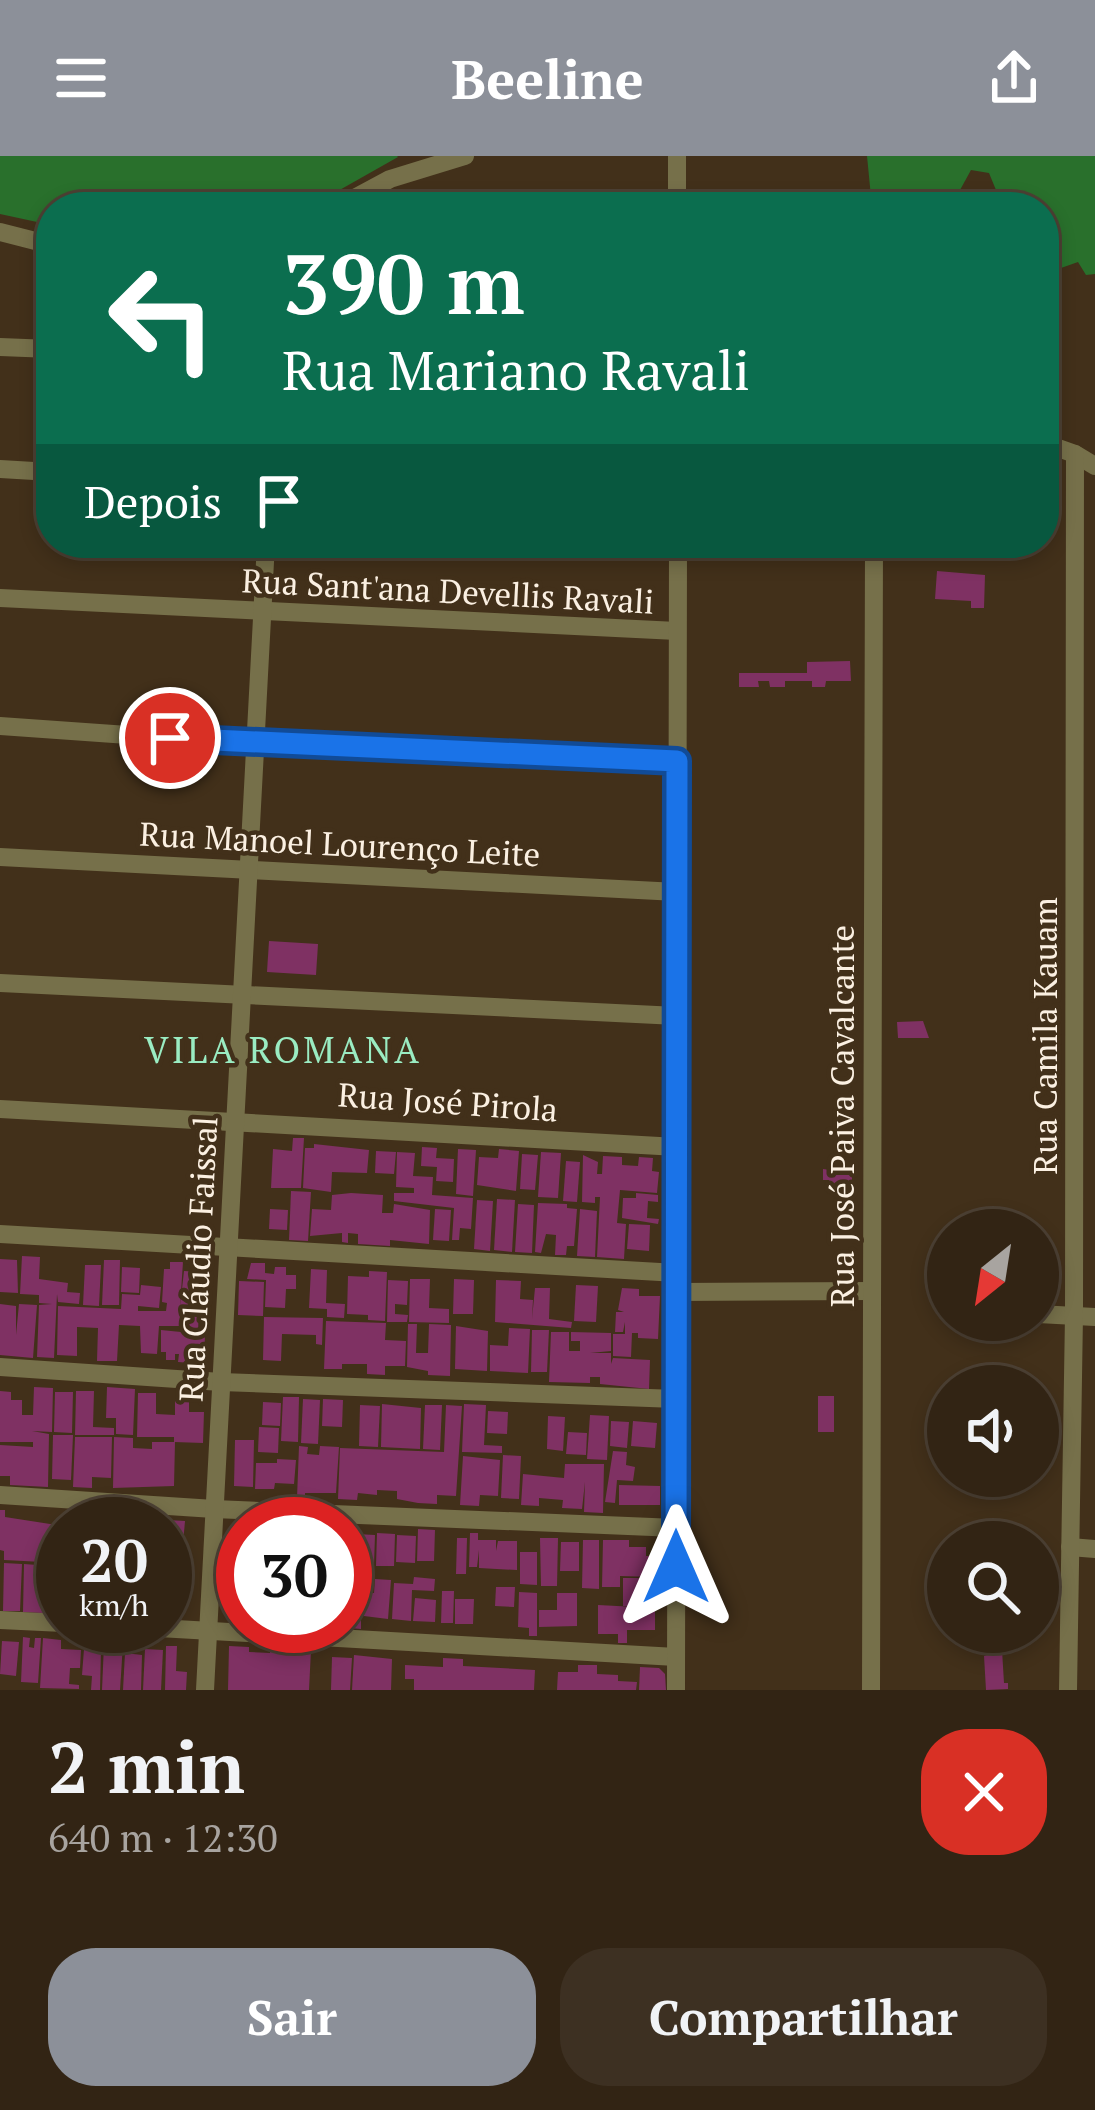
<!DOCTYPE html>
<html lang="pt">
<meta charset="utf-8">
<style>
:root{--surface:#322414;--page:#3d3022;--text:#f1f3f6;--muted:#a8a4a0;--line:#4d4134;--accent:#8c9099}
body{margin:0;font-family:"PT Serif",serif;background:var(--page);color:var(--text);height:100vh;display:flex;flex-direction:column;font-size:45px;white-space:nowrap}
*{box-sizing:border-box;margin:0}
p{font-size:39px;color:var(--muted)}
.icon{flex:none;width:66px;height:66px;fill:none;stroke:currentColor;stroke-width:2;stroke-linecap:round;stroke-linejoin:round}
.map{position:relative;height:1534px;overflow:hidden}
.panel{display:flex;flex-direction:column;background:var(--surface);flex:1}
.panel>*{flex:none}
.top-card{position:absolute;left:36px;top:36px;width:1023px;height:366px;border-radius:48px;box-shadow:0 6px 18px #0003,0 0 0 3px var(--line);background:#0b6e4f;color:#fff;overflow:hidden}
.needle{width:78px;rotate:210deg}
.fabs{position:absolute;left:927px;top:1053px;display:grid;gap:24px}
.fabs a{display:grid;place-items:center;width:132px;height:132px;border-radius:50%;background:var(--surface);box-shadow:0 6px 18px #0003,0 0 0 3px var(--line);font-size:60px}
.speed{position:absolute;left:36px;top:1341px;display:flex;gap:24px;font-size:60px;font-weight:700;text-align:center}
.speed>*{display:grid;place-content:center;width:156px;height:156px;border-radius:50%;background:var(--surface);box-shadow:0 6px 18px #0003,0 0 0 3px var(--line);line-height:1}
.speed small{font-size:30px;font-weight:400}
.speed .limit{border:18px solid #d22;background:#fff;color:#111}
.pin{position:absolute;display:grid;place-items:center;width:102px;height:102px;color:#fff;margin:-51px;border:6px solid #fff;border-radius:50%;box-shadow:0 3px 12px #0007}
.me{position:absolute;width:132px;margin:-66px;rotate:0deg;stroke-linejoin:round;filter:drop-shadow(0 0 9px #0008)}
.turn{display:flex;align-items:center;gap:42px;height:252px;padding:0 48px;font-size:54px}
.turn .icon{width:156px;height:156px;stroke-width:2.5}
.turn b{display:block;font-size:84px;line-height:102px}
.then{display:flex;align-items:center;height:114px;padding:0 48px;background:#0003;gap:24px;font-size:45px}
.round{display:grid;place-items:center;flex:none;width:126px;height:126px;border-radius:48px;background:var(--page)}
.headline{display:flex;align-items:center;justify-content:space-between;height:204px;padding:0 48px}
h1{font-size:72px;font-weight:600;line-height:90px}
.primary-button{display:flex;gap:24px;margin-top:auto;padding:24px 48px}
.primary-button a{flex:1;height:138px;border-radius:48px;background:var(--accent);color:#fff;font-size:48px;font-weight:600;line-height:138px;text-align:center}
.primary-button a+a{background:var(--page);color:var(--text)}
header{display:flex;justify-content:space-between;align-items:center;height:156px;padding:0 48px;background:var(--accent);color:#fff;font-size:54px;font-weight:600}
.map>svg:first-child{display:block}
.forest{fill:#29702c}
.building{fill:#7f3163}
.lines{fill:none;stroke-linecap:round;stroke-linejoin:round}
.minor{stroke:#76704a;stroke-width:18}
.route-casing{stroke:#114b97;stroke-width:30}
.route{stroke:#1a73e8;stroke-width:21}
.labels{text-anchor:middle;stroke-width:9;stroke-linejoin:round;paint-order:stroke}
.street-label{font-size:33px;fill:#fbf0e2;stroke:#42301a}
.neighbourhood-label{font-size:36px;letter-spacing:3px;fill:#9aecc2;stroke:#42301a}
</style>
<header><svg class="icon" aria-label="menu" viewBox="0 0 24 24"><path d="M4 6h16M4 12h16M4 18h16"/></svg>Beeline<svg class="icon" aria-label="share" viewBox="0 0 24 24"><path d="M12 15V3M7 8l5-5 5 5M5 13v7h14v-7"/></svg></header>
<div class="map">
<svg width="1095" height="1534" viewBox="0 0 1095 1534">
<rect width="100%" height="100%" fill="#42301a"/>
<g class="forest">
<polygon points="0,0 397,0 398,1 329,40 292,51 51,51 51,69 0,58"/>
<polygon points="867,0 1095,0 1095,118 1086,119 1078,106 1044,118 1044,51 1003,51 989,17 971,14 960,34 961,51 872,51"/>
</g>
<g class="building">
<polygon points="937,415 985,419 984,452 971,452 971,445 935,443"/>
<polygon points="850,505 851,525 826,525 825,531 812,531 812,525 785,525 785,531 770,531 769,525 758,525 759,531 739,531 739,517 807,517 807,506"/>
<polygon points="269,785 318,788 316,819 267,816"/>
<polygon points="923,865 929,882 898,882 897,866"/>
<polygon points="293,982 304,982 301,1032 271,1032 273,993 292,995"/>
<polygon points="314,988 369,994 367,1017 332,1016 331,1036 303,1032 305,992 314,992"/>
<polygon points="422,991 437,992 436,1002 454,1003 453,1026 436,1025 437,1011 421,1010"/>
<polygon points="458,993 476,994 473,1040 456,1038"/>
<polygon points="499,993 519,995 516,1035 477,1029 479,1001 498,1002"/>
<polygon points="376,995 396,996 394,1018 375,1017"/>
<polygon points="397,996 415,997 413,1020 433,1021 432,1039 473,1042 471,1073 460,1072 459,1084 452,1084 454,1052 394,1045 394,1037 414,1037 414,1032 396,1031"/>
<polygon points="541,996 561,997 558,1042 538,1041"/>
<polygon points="522,998 538,999 535,1034 520,1033"/>
<polygon points="583,999 598,1006 597,1018 602,1018 603,1000 622,1001 622,1009 638,1010 639,1001 653,1002 652,1015 659,1016 657,1037 620,1034 617,1067 626,1068 624,1103 597,1101 600,1041 595,1041 595,1047 582,1046"/>
<polygon points="566,1005 580,1006 577,1046 563,1045"/>
<polygon points="823,1013 852,1017 852,1032 829,1032 829,1024 823,1024"/>
<polygon points="291,1035 311,1036 308,1085 289,1084"/>
<polygon points="351,1037 383,1039 382,1057 393,1057 394,1048 430,1054 429,1088 390,1084 390,1090 358,1088 358,1078 348,1077 348,1087 342,1086 342,1077 310,1080 312,1053 331,1054 332,1039"/>
<polygon points="636,1037 658,1039 658,1046 648,1045 647,1062 659,1063 658,1068 622,1062 623,1042 636,1042"/>
<polygon points="497,1043 515,1044 512,1096 494,1094"/>
<polygon points="477,1044 493,1045 490,1095 474,1093"/>
<polygon points="538,1047 567,1048 567,1052 577,1053 574,1090 567,1090 566,1099 555,1099 556,1079 546,1078 541,1097 535,1096"/>
<polygon points="518,1048 534,1049 532,1097 515,1096"/>
<polygon points="270,1053 288,1054 287,1074 269,1073"/>
<polygon points="435,1053 451,1054 449,1085 433,1084"/>
<polygon points="580,1053 597,1055 595,1101 577,1100"/>
<polygon points="629,1068 650,1069 649,1095 627,1093"/>
<polygon points="22,1100 40,1101 39,1123 68,1127 67,1136 80,1137 79,1148 58,1146 57,1138 54,1202 37,1201 39,1149 52,1148 39,1147 39,1139 20,1138"/>
<polygon points="0,1103 17,1104 18,1137 0,1136"/>
<polygon points="104,1104 120,1104 119,1149 102,1149"/>
<polygon points="170,1106 183,1106 180,1151 184,1115 200,1116 198,1177 205,1178 204,1208 178,1206 179,1198 175,1198 175,1204 166,1204 166,1196 161,1196 161,1174 181,1176 181,1170 159,1170 157,1198 141,1197 140,1170 119,1169 117,1205 97,1205 98,1172 77,1171 77,1200 57,1199 58,1150 121,1153 122,1138 140,1139 141,1129 161,1131 159,1152 138,1150 138,1155 166,1155 167,1147 162,1146 164,1113 170,1113"/>
<polygon points="251,1107 265,1107 265,1117 274,1118 275,1111 286,1111 286,1119 296,1119 296,1133 286,1133 285,1152 265,1151 266,1124 247,1123"/>
<polygon points="85,1109 101,1109 99,1150 83,1149"/>
<polygon points="122,1111 140,1112 139,1137 121,1136"/>
<polygon points="311,1113 327,1114 326,1147 345,1148 344,1162 327,1161 327,1153 309,1152"/>
<polygon points="369,1115 387,1116 385,1165 368,1164 368,1159 347,1158 348,1120 369,1121"/>
<polygon points="410,1123 430,1123 429,1152 449,1153 449,1167 409,1166"/>
<polygon points="454,1123 474,1124 473,1158 453,1158"/>
<polygon points="388,1124 408,1125 407,1149 395,1148 395,1158 408,1159 407,1166 387,1166"/>
<polygon points="496,1124 521,1125 520,1143 533,1144 532,1163 535,1132 550,1132 549,1163 572,1166 571,1172 495,1166"/>
<polygon points="239,1125 264,1126 263,1160 238,1159"/>
<polygon points="576,1129 598,1130 596,1166 574,1165"/>
<polygon points="622,1132 639,1133 639,1140 660,1140 658,1183 638,1182 638,1177 632,1177 631,1201 613,1200 613,1178 625,1178 625,1166 623,1176 615,1176 616,1156 624,1156 618,1154"/>
<polygon points="0,1148 16,1150 16,1179 19,1148 37,1149 33,1202 0,1199"/>
<polygon points="264,1161 323,1162 322,1189 316,1188 316,1179 282,1178 281,1205 263,1204"/>
<polygon points="326,1165 386,1167 385,1184 406,1185 405,1210 385,1210 385,1219 367,1218 367,1208 342,1208 342,1213 324,1213"/>
<polygon points="408,1168 417,1168 416,1197 428,1197 429,1168 451,1169 450,1220 428,1219 428,1215 407,1211"/>
<polygon points="456,1170 488,1175 487,1215 455,1213"/>
<polygon points="509,1172 530,1173 528,1217 490,1215 490,1189 508,1190"/>
<polygon points="532,1174 549,1174 547,1216 531,1216"/>
<polygon points="551,1176 569,1176 569,1195 580,1195 580,1185 571,1185 571,1176 611,1177 611,1195 590,1197 611,1197 611,1208 613,1202 650,1204 649,1233 600,1228 600,1221 590,1221 590,1227 549,1226"/>
<polygon points="34,1231 53,1232 52,1276 32,1275 49,1278 48,1331 10,1329 10,1320 0,1320 0,1289 33,1291 33,1286 0,1286 0,1235 11,1236 11,1244 22,1244 22,1259 33,1259"/>
<polygon points="107,1231 135,1233 133,1279 116,1278 116,1262 106,1262"/>
<polygon points="76,1235 94,1235 93,1271 114,1272 114,1279 75,1279"/>
<polygon points="55,1236 73,1236 72,1277 54,1276"/>
<polygon points="138,1237 156,1237 156,1258 175,1259 175,1245 189,1246 189,1256 204,1256 203,1287 174,1286 174,1281 137,1281"/>
<rect x="818" y="1240" width="16" height="36"/>
<polygon points="283,1241 299,1241 298,1286 281,1285"/>
<polygon points="303,1243 320,1244 318,1288 301,1287"/>
<polygon points="323,1243 343,1244 342,1271 322,1270"/>
<polygon points="263,1246 281,1247 280,1270 262,1269"/>
<polygon points="382,1248 421,1252 420,1293 381,1291"/>
<polygon points="464,1248 486,1249 484,1289 502,1290 502,1297 462,1296"/>
<polygon points="360,1249 380,1250 378,1291 359,1290"/>
<polygon points="425,1249 442,1249 440,1294 423,1293"/>
<polygon points="446,1249 462,1250 456,1340 437,1339 437,1348 418,1347 397,1343 397,1335 377,1334 377,1339 358,1337 357,1344 338,1343 340,1292 444,1296"/>
<polygon points="488,1255 508,1256 507,1278 487,1277"/>
<polygon points="590,1259 609,1260 607,1304 587,1303"/>
<polygon points="548,1260 565,1261 563,1295 547,1293"/>
<polygon points="611,1265 629,1266 627,1292 610,1290"/>
<polygon points="633,1265 657,1267 655,1292 631,1290"/>
<polygon points="259,1271 279,1272 278,1297 258,1296"/>
<polygon points="568,1276 587,1277 586,1299 566,1298"/>
<polygon points="53,1279 73,1279 71,1324 52,1323"/>
<polygon points="75,1281 112,1281 111,1322 92,1321 92,1332 73,1331"/>
<polygon points="114,1281 133,1282 133,1292 152,1293 152,1286 175,1286 174,1330 113,1332"/>
<polygon points="235,1284 254,1284 253,1331 234,1330"/>
<polygon points="299,1290 308,1291 307,1298 319,1299 320,1290 339,1291 336,1337 305,1337 305,1342 297,1342"/>
<polygon points="613,1295 627,1296 626,1309 635,1311 633,1325 617,1324 615,1347 605,1346"/>
<polygon points="503,1299 521,1300 519,1343 501,1342"/>
<polygon points="463,1300 500,1304 498,1340 480,1339 479,1350 460,1349"/>
<polygon points="277,1303 296,1304 294,1328 275,1327 274,1333 255,1333 256,1307 277,1307"/>
<polygon points="565,1308 604,1308 603,1357 584,1356 585,1326 582,1353 562,1352 563,1344 539,1342 539,1350 521,1349 523,1318 564,1322"/>
<polygon points="619,1329 660,1330 660,1349 619,1349"/>
<polygon points="0,1354 5,1354 5,1361 63,1370 62,1407 4,1404 4,1395 0,1394"/>
<polygon points="167,1364 185,1365 182,1399 165,1398"/>
<polygon points="418,1373 435,1374 434,1405 417,1405"/>
<polygon points="377,1377 395,1378 394,1410 376,1410"/>
<polygon points="470,1377 478,1377 478,1384 496,1384 496,1395 498,1385 517,1385 517,1414 479,1412 479,1394 477,1411 469,1411"/>
<polygon points="356,1378 375,1379 374,1409 355,1409"/>
<polygon points="397,1379 416,1380 415,1407 396,1406"/>
<polygon points="457,1382 467,1382 466,1418 456,1418"/>
<polygon points="540,1382 558,1382 557,1430 541,1430"/>
<polygon points="583,1384 599,1384 599,1433 582,1432"/>
<polygon points="603,1384 629,1384 629,1391 646,1391 646,1400 653,1400 648,1414 653,1414 653,1421 620,1420 620,1431 602,1431"/>
<polygon points="236,1385 243,1386 240,1450 224,1448 225,1439 232,1440"/>
<polygon points="561,1386 579,1386 579,1415 560,1415"/>
<polygon points="520,1396 537,1396 537,1429 520,1428"/>
<polygon points="4,1407 22,1408 20,1455 3,1455"/>
<polygon points="24,1408 63,1411 62,1458 23,1456"/>
<polygon points="352,1418 364,1419 363,1435 351,1434 361,1438 361,1473 349,1472 351,1447 345,1447 345,1423 352,1424"/>
<polygon points="414,1421 435,1423 434,1435 412,1434 411,1465 392,1463 394,1427 413,1428"/>
<polygon points="623,1422 652,1422 652,1436 660,1436 660,1445 652,1445 652,1450 623,1450"/>
<polygon points="375,1423 391,1424 388,1463 364,1460 365,1436 374,1437"/>
<polygon points="165,1427 173,1428 172,1441 177,1441 177,1448 182,1448 181,1464 165,1463"/>
<polygon points="496,1431 515,1431 514,1451 495,1450"/>
<polygon points="442,1435 454,1435 453,1467 441,1467"/>
<polygon points="519,1436 537,1437 537,1480 529,1480 529,1472 518,1471"/>
<polygon points="557,1437 577,1437 577,1470 539,1471 539,1454 557,1454"/>
<polygon points="415,1442 436,1444 435,1466 413,1465"/>
<polygon points="455,1443 474,1443 473,1468 455,1468"/>
<polygon points="598,1449 655,1452 655,1474 627,1474 627,1487 618,1487 618,1478 598,1478"/>
<polygon points="23,1481 30,1482 29,1491 34,1492 35,1482 41,1482 38,1527 21,1526"/>
<polygon points="43,1482 61,1484 61,1493 81,1494 80,1512 70,1512 69,1528 79,1529 79,1533 40,1532"/>
<polygon points="2,1485 19,1486 16,1520 0,1518"/>
<polygon points="104,1488 123,1488 120,1534 102,1534"/>
<polygon points="166,1490 177,1490 176,1515 187,1516 186,1534 165,1534"/>
<polygon points="229,1490 249,1491 249,1496 270,1497 270,1491 311,1494 309,1534 228,1534"/>
<polygon points="84,1493 101,1494 100,1534 91,1534 92,1520 82,1519"/>
<polygon points="145,1493 163,1494 161,1534 143,1534"/>
<polygon points="1002,1494 1004,1527 1008,1527 1008,1533 986,1534 984,1500"/>
<polygon points="125,1497 142,1499 141,1534 123,1534"/>
<polygon points="354,1499 392,1503 391,1534 352,1534"/>
<polygon points="332,1501 352,1502 350,1534 331,1534"/>
<polygon points="443,1502 463,1503 463,1510 535,1514 534,1534 414,1534 414,1523 405,1523 405,1509 443,1511"/>
<polygon points="578,1509 597,1509 597,1518 618,1519 618,1525 637,1526 636,1534 557,1534 558,1516 578,1516"/>
<polygon points="640,1511 659,1512 665,1518 666,1534 639,1534"/>
</g>
<g class="lines">
<g class="minor">
<polyline points="338,51 390,23 465,0"/>
<polyline points="677,51 677,0"/>
<polyline points="0,76 51,89"/>
<polyline points="0,191 51,193"/>
<polyline points="1044,287 1075,298 1095,310"/>
<polyline points="0,313 51,316"/>
<polyline points="0,442 677,475"/>
<polyline points="0,570 255,588 677,605"/>
<polyline points="0,701 677,736"/>
<polyline points="0,827 677,860"/>
<polyline points="0,953 677,991"/>
<polyline points="0,1078 677,1117"/>
<polyline points="677,1136 872,1135"/>
<polyline points="1038,1158 1095,1161"/>
<polyline points="0,1211 221,1226 676,1243"/>
<polyline points="0,1339 214,1353 676,1372"/>
<polyline points="1070,1391 1095,1393"/>
<polyline points="0,1464 63,1467"/>
<polyline points="123,1470 676,1501"/>
<polyline points="205,1534 266,387"/>
<polyline points="676,1534 678,387"/>
<polyline points="871,1534 874,387"/>
<polyline points="1068,1534 1074,1159 1075,298"/>
</g>
</g>
<g class="lines">
<g class="route-casing">
<polyline id="route" points="170,582 677,605 676,1411"/>
</g>
<use href="#route" class="route"/>
</g>
<g class="labels">
<g class="street-label">
<text transform="translate(448 435) rotate(3)" y="12">Rua Sant'ana Devellis Ravali</text>
<text transform="translate(340 688) rotate(3)" y="12">Rua Manoel Lourenço Leite</text>
<text transform="translate(1045 880) rotate(-90)" y="12">Rua Camila Kauam</text>
<text transform="translate(448 946) rotate(4)" y="12">Rua José Pirola</text>
<text transform="translate(842 960) rotate(-90)" y="12">Rua José Paiva Cavalcante</text>
<text transform="translate(198 1103) rotate(-87)" y="12">Rua Cláudio Faissal</text>
</g>
<g class="neighbourhood-label">
<text x="283" y="907">VILA ROMANA</text>
</g>
</g>
</svg>
<div class="fabs">
<a><svg class="needle" viewBox="-14 -14 28 28"><path d="M0-13l5 13h-10z" fill="#e53935"/><path d="M0 13l5-13h-10z" fill="#a8a4a0"/></svg></a>
<a><svg class="icon" aria-label="sound" viewBox="0 0 24 24"><path d="M4 9h4l5-4v14l-5-4H4zM17 9q2 3 0 6"/></svg></a>
<a><svg class="icon" aria-label="search" viewBox="0 0 24 24"><circle cx="10" cy="10" r="6"/><path d="M15 15l6 6"/></svg></a>
</div>
<div class="speed"><div>20<small>km/h</small></div><div class="limit">30</div></div>
<div class="pin" style="left:170px;top:582px;background:#d93025"><svg class="icon" aria-label="arrive" viewBox="0 0 24 24"><path d="M6 21V4h12l-3 4 3 4H6"/></svg></div>
<svg class="me" style="left:676px;top:1411px" viewBox="-20 -20 40 40"><path d="M0-17L14 15 0 8-14 15z" fill="#1a73e8" stroke="#fff" stroke-width="4"/></svg>
<div class="top-card">
<div class="turn"><svg class="icon" aria-label="left" viewBox="0 0 24 24"><path d="M17 20v-9H6M10 6l-5 5 5 5"/></svg><div><b>390 m</b>Rua Mariano Ravali</div></div>
<div class="then">Depois<svg class="icon" aria-label="arrive" viewBox="0 0 24 24"><path d="M6 21V4h12l-3 4 3 4H6"/></svg></div>
</div>
</div>
<section class="panel">
<div class="headline"><div><h1>2 min</h1><p>640 m · 12:30</p></div><a class="round" style="background:#d93025;color:#fff"><svg class="icon" aria-label="close" viewBox="0 0 24 24"><path d="M6 6l12 12M18 6L6 18"/></svg></a></div>
<div class="primary-button"><a>Sair</a><a>Compartilhar</a></div>
</section>
